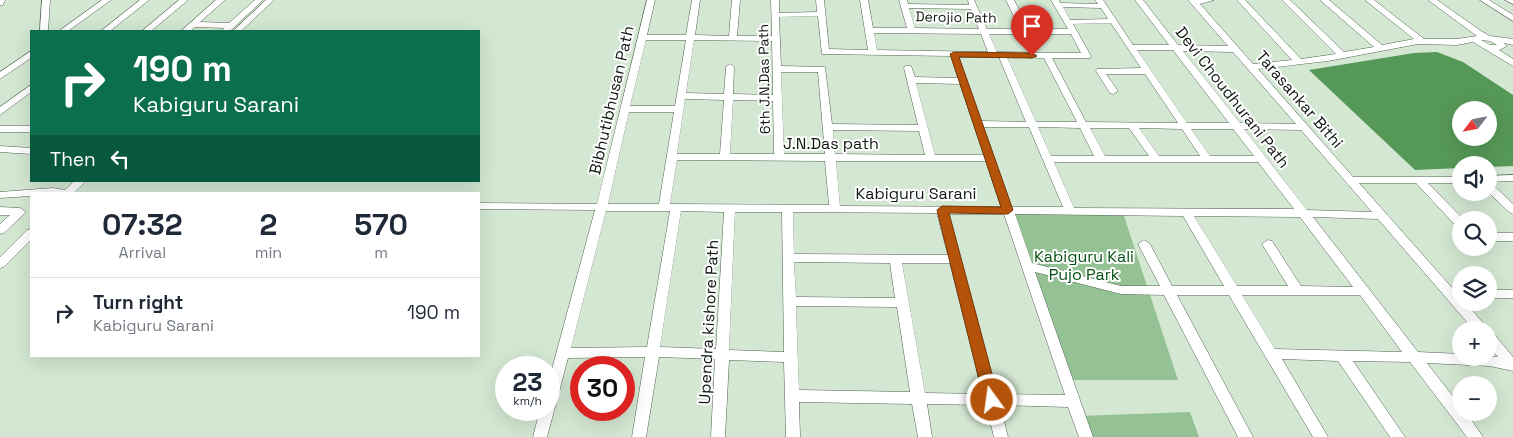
<!DOCTYPE html>
<meta charset="utf-8">
<style>
:root{--surface:#fff;--page:#f2f2f3;--text:#1f2937;--muted:#747a83;--line:#e0e1e3}
body{margin:0;font-family:"Space Grotesk",sans-serif;background:var(--page);color:var(--text);height:100vh;display:flex;flex-direction:column;font-size:19px;white-space:nowrap}
*{box-sizing:border-box;margin:0}
p{font-size:16px;color:var(--muted)}
.icon{flex:none;width:28px;height:28px;fill:none;stroke:currentColor;stroke-width:2;stroke-linecap:round;stroke-linejoin:round}
.map{position:relative;flex:1;overflow:hidden}
.side{position:absolute;left:30px;top:192px;width:450px;height:165px;display:flex;flex-direction:column;background:var(--surface);border-radius:0px;box-shadow:0 5px 20px #0002}
.side>*{flex:none}
.guide{position:absolute;left:30px;top:30px;width:450px;height:152px;border-radius:0px;box-shadow:0 5px 20px #0002;background:#0b6e4f;color:#fff;overflow:hidden}
.needle{width:32px;rotate:238deg}
.tools{position:absolute;left:1452px;top:101px;display:grid;gap:10px}
.tools a{display:grid;place-items:center;width:45px;height:45px;border-radius:50%;background:var(--surface);box-shadow:0 5px 20px #0002;font-size:25px}
.speed{position:absolute;left:495px;top:356px;display:flex;gap:10px;font-size:25px;font-weight:700;text-align:center}
.speed>*{display:grid;place-content:center;width:65px;height:65px;border-radius:50%;background:var(--surface);box-shadow:0 5px 20px #0002;line-height:1}
.speed small{font-size:12px;font-weight:400}
.speed .limit{border:8px solid #d22;background:#fff;color:#111}
.pin{position:absolute;display:grid;place-items:center;width:42px;height:42px;color:#fff;margin:-51px -21px;border-radius:50% 50% 50% 0;rotate:-45deg;box-shadow:0 0 5px #0007}
.pin .icon{rotate:45deg}
.me{position:absolute;width:55px;margin:-28px;rotate:346deg;stroke-linejoin:round;filter:drop-shadow(0 0 4px #0008)}
.turn{display:flex;align-items:center;gap:18px;height:105px;padding:0 20px;font-size:22px}
.turn .icon{width:65px;height:65px;stroke-width:2.5}
.turn b{display:block;font-size:35px;line-height:42px}
.then{display:flex;align-items:center;height:48px;padding:0 20px;background:#0003;gap:10px;font-size:19px}
.eta{display:flex;justify-content:space-evenly;align-items:center;height:85px;text-align:center}
.eta b{font-size:30px;font-weight:800;line-height:35px}
ul{padding:0;list-style:none}
li{display:flex;align-items:center;gap:15px;height:70px;padding:0 20px;border-top:1px solid var(--line)}
li div{flex:1}
li b{display:block;font-size:19px}
li em{font-style:normal}
.map>svg:first-child{display:block}
.green{fill:#95c295}
.water{fill:#569858;fill-rule:evenodd}
.lines{fill:none;stroke-linecap:round;stroke-linejoin:round}
.minor-casing{stroke:#536452;stroke-width:1}
.minor{fill:#fff;fill-rule:evenodd}
.route{fill:#b45309;stroke:#753606}
.labels{text-anchor:middle;stroke-width:4;stroke-linejoin:round;paint-order:stroke}
.far-street-label{font-size:14px;fill:#101710;stroke:#fff}
.street-label{font-size:16px;fill:#101710;stroke:#fff}
.park-label{font-size:16px;fill:#035010;stroke:#fff}
</style>
<div class="map">
<svg width="1513" height="437" viewBox="0 0 1513 437">
<rect width="100%" height="100%" fill="#d3e7d2"/>
<g class="green">
<polygon points="1008,210 1123,213 1178,380 1069,380"/>
<polygon points="1190,412 1199,437 1086,437 1079,416"/>
</g>
<path class="water" d="M1437 52 1463 62 1513 95V166L1489 167V165H1461V168L1415 170 1309 70 1414 53ZM1461 110H1489V138H1461Z"/>
<g class="lines">
<g class="minor-casing">
<g id="minor">
<polygon points="0,0 5,0 3,5 0,5"/>
<polygon points="42,0 50,0 48,31 40,31"/>
<polygon points="102,0 111,0 68,31 59,31"/>
<polygon points="140,0 149,0 110,31 101,31"/>
<polygon points="179,0 188,0 151,31 142,31"/>
<polygon points="216,0 225,0 200,22 229,23 255,0 263,0 230,31 222,31 224,28 195,27 190,31 181,31"/>
<polygon points="266,0 274,0 241,31 233,31"/>
<path d="M647 0H655L647 35H686L692 0H700L695 35 729 36 732 0H740L737 36H772L771 0H779V13L817 12 816 0H824L829 49 868 50 860 0H868L873 28H907L899 0H907L908 4 969 5 968 0H974L987 29H1020L1006 0H1014L1029 29H1068L1051 0H1059L1060 3 1098 4 1095 0H1103L1133 45H1169L1135 0H1143L1178 45 1228 46 1188 0H1214L1200 4 1253 64 1292 60 1237 0H1245L1301 59 1336 54 1282 0H1290L1344 52 1374 47 1320 0H1329L1382 45 1414 39 1365 0H1374L1424 39H1457L1477 36 1428 0H1437L1481 31 1490 36 1513 39V45L1504 43 1507 46 1499 50 1513 59V66L1473 42 1457 45 1418 44 1328 61 1258 69 1353 177H1461V183H1428L1464 220H1461V228L1457 227 1416 183H1359L1461 298V302H1465L1489 330H1474L1378 219 1313 217 1418 352 1461 354V358H1489V356L1498 357 1489 347V333L1494 334 1513 357V371L1490 366 1427 363 1461 407V412H1466L1483 437H1467L1410 362 1353 361 1405 437H1390L1338 361 1282 359 1328 437H1313L1229 295H1177L1253 437H1238L1164 295 1121 294 1035 272 1093 437H1079L1068 407 1000 405 1008 437H994L986 405 927 404 932 437H918L912 404 799 402 800 437H786L784 362 729 360 725 437H711L715 359 659 357 646 437H632L645 357 568 358 547 437H533L540 410H549V380L595 210 479 209V203L597 204ZM1063 7 1101 8 1108 19 1070 20ZM909 8 971 9 979 29 915 28ZM818 16 822 54 951 56 958 78 915 77 911 66H905L904 68 918 125 832 124 825 67 781 66 779 17ZM1111 23 1141 68 1097 69 1096 71 1110 93 1113 94 1118 91 1106 74H1145L1178 123 1086 122 1052 58H1090L1091 56 1073 24ZM874 33 981 34 988 52 877 50ZM989 34H1071L1081 53 997 52ZM646 40H686L675 106H630ZM694 40 772 41 773 95 733 94 734 67 730 64 726 67 724 94 686 93ZM1481 40 1490 41 1497 45H1490ZM1137 50H1173L1229 123H1187ZM1183 51 1233 52 1296 124 1240 123ZM959 57H999L1026 122 982 121ZM1007 57 1044 58 1077 122H1036ZM781 72H818L825 154H784ZM916 83 960 84 984 155H935ZM685 99 724 100 720 154H677ZM733 100 773 101 774 154H730ZM629 112H674L659 204H608ZM984 127H1029L1063 207H1012ZM1038 127 1080 128 1094 156H1051ZM1090 128H1129L1149 156H1105ZM1139 128 1182 129 1200 156H1159ZM1191 129H1233L1254 156H1210ZM1244 129 1301 130 1372 212 1307 210ZM833 130 919 131 925 155 835 154ZM677 160 825 161 829 205 670 204ZM836 161H986L1001 207 840 206ZM1054 162H1258L1294 209 1074 208ZM606 211H670L647 347 571 348ZM681 211 724 212 716 349 660 347ZM735 212H782L784 352 729 350ZM793 212 937 213 948 255 794 254ZM948 214H1004L1065 395 997 394ZM1015 214 1183 216 1224 286H1172L1150 244 1144 240 1138 244 1160 286H1121L1032 263ZM1194 216 1300 217 1353 287 1301 286 1272 241 1268 240 1262 244 1288 286H1237ZM794 262 890 263 895 298 796 297ZM902 263H950L983 394 925 393ZM1242 295H1360L1402 352 1275 349ZM796 306 897 307 910 392 799 390Z"/>
<polygon points="1480,0 1489,0 1513,15 1513,21"/>
<polygon points="1505,0 1513,0 1513,4"/>
<polygon points="31,51 31,58 0,79 0,72"/>
<polygon points="31,85 31,92 0,115 0,107"/>
<rect x="0" y="126" width="31" height="6"/>
<polygon points="0,146 31,148 31,154 0,152"/>
<polygon points="1513,175 1513,181 1489,182 1489,176"/>
<polygon points="74,181 86,181 73,194 31,194 31,196 0,198 0,192 53,188 65,190"/>
<polygon points="1489,184 1493,185 1513,204 1513,214 1509,212 1488,192"/>
<polygon points="0,207 20,208 26,212 4,233 0,234 0,224 10,215 0,215"/>
<polygon points="31,229 31,240 4,267 0,268 0,257 27,230"/>
<rect x="1489" y="233" width="24" height="8"/>
<rect x="1489" y="290" width="24" height="8"/>
</g>
</g>
<use href="#minor" class="minor"/>
</g>
<polygon class="route" points="954,52 1032,53 1037,56 1032,58 959,57 1013,210 1008,214 949,213 999,400 997,404 992,406 987,404 984,400 937,210 942,206 1001,207 950,54"/>
<g class="labels">
<g class="far-street-label">
<text transform="translate(956 17) rotate(1)" y="5">Derojio Path</text>
<text transform="translate(764 79) rotate(-91)" y="5">6th J.N.Das Path</text>
</g>
<g class="street-label">
<text transform="translate(1233 97) rotate(52)" y="6">Devi Choudhurani Path</text>
<text transform="translate(1300 99) rotate(49)" y="6">Tarasankar Bithi</text>
<text transform="translate(611 100) rotate(-77)" y="6">Bibhutibhusan Path</text>
<text x="831" y="149">J.N.Das path</text>
<text x="916" y="199">Kabiguru Sarani</text>
<text transform="translate(708 322) rotate(-87)" y="6">Upendra kishore Path</text>
</g>
<g class="park-label">
<text x="1084" y="262">Kabiguru Kali<tspan x="1084" dy="18">Pujo Park</tspan></text>
</g>
</g>
</svg>
<div class="tools">
<a><svg class="needle" viewBox="-14 -14 28 28"><path d="M0-13l5 13h-10z" fill="#e53935"/><path d="M0 13l5-13h-10z" fill="#747a83"/></svg></a>
<a><svg class="icon" aria-label="sound" viewBox="0 0 24 24"><path d="M4 9h4l5-4v14l-5-4H4zM17 9q2 3 0 6"/></svg></a>
<a><svg class="icon" aria-label="search" viewBox="0 0 24 24"><circle cx="10" cy="10" r="6"/><path d="M15 15l6 6"/></svg></a>
<a><svg class="icon" aria-label="layers" viewBox="0 0 24 24"><path d="M12 4l9 5-9 5-9-5zM3 14l9 5 9-5"/></svg></a>
<a>+</a>
<a>−</a>
</div>
<div class="speed"><div>23<small>km/h</small></div><div class="limit">30</div></div>
<div class="pin" style="left:1032px;top:56px;background:#d93025"><svg class="icon" aria-label="arrive" viewBox="0 0 24 24"><path d="M6 21V4h12l-3 4 3 4H6"/></svg></div>
<svg class="me" style="left:992px;top:400px" viewBox="-20 -20 40 40"><circle r="17" fill="#b45309" stroke="#fff" stroke-width="3"/><path d="M0-11L8 9 0 5-8 9z" fill="#fff"/></svg>
<div class="guide">
<div class="turn"><svg class="icon" aria-label="right" viewBox="0 0 24 24"><path d="M7 20v-9h11M14 6l5 5-5 5"/></svg><div><b>190 m</b>Kabiguru Sarani</div></div>
<div class="then">Then<svg class="icon" aria-label="left" viewBox="0 0 24 24"><path d="M17 20v-9H6M10 6l-5 5 5 5"/></svg></div>
</div>
<section class="side">
<div class="eta">
<div><b>07:32</b><p>Arrival</p></div>
<div><b>2</b><p>min</p></div>
<div><b>570</b><p>m</p></div>
</div>
<ul>
<li><svg class="icon" aria-label="right" viewBox="0 0 24 24"><path d="M7 20v-9h11M14 6l5 5-5 5"/></svg><div><b>Turn right</b><p>Kabiguru Sarani</p></div><em>190 m</em></li>
</ul>
</section>
</div>
